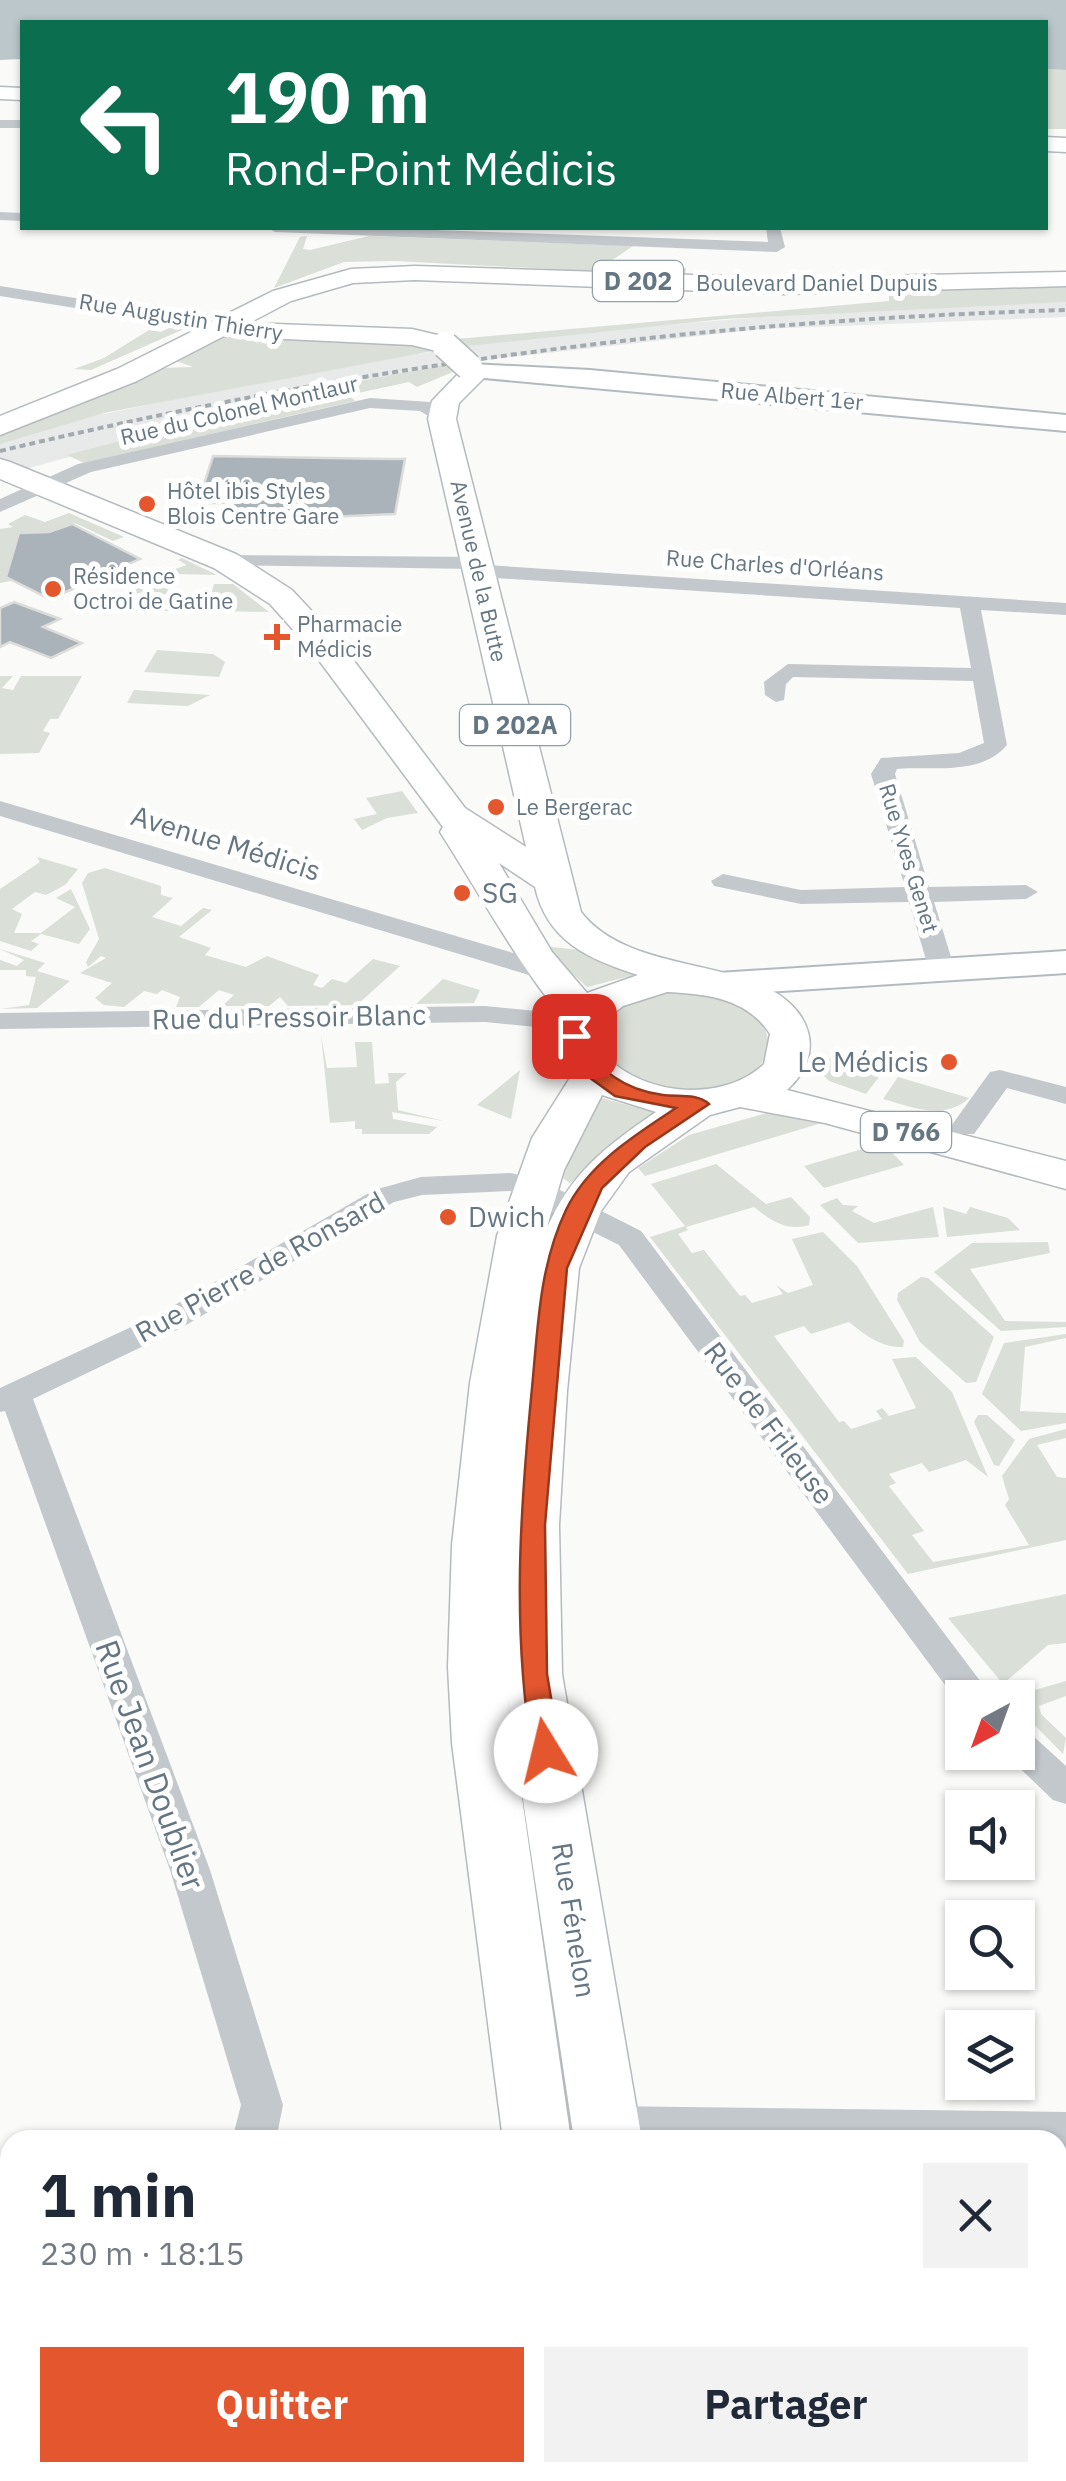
<!DOCTYPE html>
<html lang="fr">
<meta charset="utf-8">
<style>
:root{--surface:#fff;--page:#f2f2f3;--text:#1f2937;--muted:#747a83;--accent:#e4572e}
body{margin:0;font-family:"IBM Plex Sans",sans-serif;background:var(--page);color:var(--text);height:100vh;display:flex;flex-direction:column;font-size:38px;white-space:nowrap}
*{box-sizing:border-box;margin:0}
p{font-size:32px;color:var(--muted)}
.icon{flex:none;width:55px;height:55px;fill:none;stroke:currentColor;stroke-width:2;stroke-linecap:round;stroke-linejoin:round}
.map{position:relative;flex:1;overflow:hidden}
.sheet{position:absolute;left:0px;top:2130px;width:1068px;height:352px;display:flex;flex-direction:column;background:var(--surface);border-radius:30px 30px 0 0;box-shadow:0 2px 8px #0004}
.sheet>*{flex:none}
.hud{position:absolute;left:20px;top:20px;width:1028px;height:210px;border-radius:0px;box-shadow:0 2px 8px #0004;background:#0b6e4f;color:#fff;overflow:hidden}
.needle{width:65px;rotate:221deg}
.fabs{position:absolute;left:945px;top:1680px;display:grid;gap:20px}
.fabs a{display:grid;place-items:center;width:90px;height:90px;border-radius:0px;background:var(--surface);box-shadow:0 2px 8px #0004;font-size:50px}
.pin{position:absolute;display:grid;place-items:center;width:85px;height:85px;color:#fff;margin:-42px;border-radius:20px;box-shadow:0 5px 15px #0006}
.me{position:absolute;width:110px;margin:-55px;rotate:351deg;stroke-linejoin:round;filter:drop-shadow(0 0 8px #0008)}
.turn{display:flex;align-items:center;gap:35px;height:210px;padding:0 40px;font-size:45px}
.turn .icon{width:130px;height:130px;stroke-width:2.5}
.turn b{display:block;font-size:70px;line-height:85px}
.round{display:grid;place-items:center;flex:none;width:105px;height:105px;border-radius:0px;background:var(--page)}
.overview{display:flex;align-items:center;justify-content:space-between;height:170px;padding:0 40px}
h1{font-size:60px;font-weight:700;line-height:75px}
.cta{display:flex;gap:20px;margin-top:auto;padding:20px 40px}
.cta a{flex:1;height:115px;border-radius:0px;background:var(--accent);color:#fff;font-size:40px;font-weight:700;line-height:115px;text-align:center}
.cta a+a{background:var(--page);color:var(--text)}
.map>svg:first-child{display:block}
.built{fill:#e8e9e9}
.green{fill:#dadfd7}
.water{fill:#bbc7cb}
.building{fill:#aab3b9;stroke:#dcdcda;stroke-width:2.5}
.lines{fill:none;stroke-linecap:round;stroke-linejoin:round}
.secondary-casing{stroke:#b3babf;stroke-width:4}
.primary-casing{stroke:#b5babe;stroke-width:3}
.street{fill:#c3c8cc;fill-rule:evenodd}
.secondary{fill:#fff;fill-rule:evenodd}
.primary{fill:#fff;fill-rule:evenodd}
.rail{stroke:#a2aab0;stroke-width:4;stroke-dasharray:6 4;stroke-linecap:butt}
.primary-bridge-casing{stroke:#b5babe;stroke-width:29;stroke-linecap:butt}
.primary-bridge{stroke:#fff;stroke-width:26}
.route{fill:#e4572e;stroke:#94391e;stroke-width:2.5}
.poi-dot{fill:#e4572e;stroke:#fff;stroke-width:4}
.labels{text-anchor:middle;stroke-width:10;stroke-linejoin:round;paint-order:stroke}
.far-street-label{font-size:22px;fill:#657683;stroke:#fff}
.far-poi-label{font-size:22px;fill:#657683;stroke:#fff;text-anchor:start}
.shield{fill:#fff;stroke:#939fa8;stroke-width:2.5}
.shield-label{font-size:25px;font-weight:bold;fill:#657683}
.street-label{font-size:28px;fill:#657683;stroke:#fff}
.poi-label{font-size:28px;fill:#657683;stroke:#fff;text-anchor:start}
.near-street-label{font-size:32px;fill:#657683;stroke:#fff}
</style>
<div class="map">
<svg width="1066" height="2481" viewBox="0 0 1066 2481">
<rect width="100%" height="100%" fill="#fafaf8"/>
<polygon class="built" points="1066,302 1066,317 761,329 450,364 314,390 0,476 0,435 78,406 104,414 315,370 532,336 835,311"/>
<g class="green">
<polygon points="1045,69 1066,70 1066,129 1045,129"/>
<polygon points="307,236 303,249 310,250 369,236 633,246 611,261 636,267 686,268 685,276 395,261 344,262 274,288 300,237"/>
<polygon points="1066,283 1066,302 724,319 458,347 456,339 889,301 889,291"/>
<polygon points="171,323 184,329 91,370 74,369 104,358 149,330 161,332 173,326"/>
<polygon points="226,334 276,340 412,342 438,350 104,413 0,444 0,435 78,406 158,368 193,367 174,360"/>
<polygon points="454,363 460,369 417,387 409,382 349,395 355,401 84,463 67,455 314,390"/>
<polygon points="69,513 124,537 113,541 75,523 49,532 15,580 0,583 0,529 13,527 8,524 25,515 45,522"/>
<polygon points="182,558 217,575 176,574 166,594 157,596 177,597 172,611 128,611 133,596 146,594 134,593 140,574 153,569 163,573 187,565 178,560"/>
<polygon points="214,584 233,584 269,612 216,611 221,599 210,598"/>
<polygon points="157,650 213,654 225,662 219,677 144,672"/>
<polygon points="0,676 13,676 2,688 13,690 21,676 82,676 58,719 50,719 43,731 50,733 39,753 0,754"/>
<polygon points="134,690 210,695 188,706 127,703"/>
<polygon points="402,791 418,813 387,818 362,830 354,819 377,814 366,798"/>
<polygon points="37,857 78,869 65,885 46,895 35,892 12,909 22,914 14,933 41,933 75,907 56,898 71,889 90,929 79,944 41,934 31,941 39,944 31,951 0,941 0,889 40,862"/>
<polygon points="105,868 161,886 161,895 173,898 152,917 181,926 203,908 212,910 179,937 211,948 205,955 246,967 267,956 319,975 313,985 322,988 332,979 346,983 373,959 400,966 357,1005 288,1006 280,997 269,1006 222,1006 234,995 219,990 199,1007 176,1007 180,997 162,990 157,994 144,991 124,1007 104,1005 95,998 112,983 80,973 106,958 101,956 88,967 86,962 99,939 82,883 88,873"/>
<polygon points="542,946 590,951 651,971 587,987"/>
<polygon points="0,949 45,963 37,971 70,981 37,1008 0,1009 29,1005 36,977 26,976 26,970 0,970 0,960 17,966 24,960"/>
<polygon points="443,979 480,990 474,1003 416,1004"/>
<path d="M673 991C824 999 777 1114 660 1086 648 1083 632 1082 623 1075 613 1068 605 1056 596 1048 594 1004 638 996 673 991Z"/>
<polygon points="321,1035 327,1068 357,1067 355,1042 372,1042 375,1084 389,1083 388,1073 407,1073 396,1082 398,1110 444,1121 392,1112 393,1119 437,1127 429,1134 362,1134 362,1129 355,1129 355,1121 330,1123"/>
<polygon points="813,1054 882,1073 866,1094 829,1081 812,1064"/>
<polygon points="520,1070 511,1119 477,1105"/>
<path d="M898 1077 969 1098C945 1121 911 1107 883 1099Z"/>
<polygon points="591,1095 657,1113 570,1183 563,1178"/>
<polygon points="774,1111 835,1119 645,1176 638,1168 689,1135"/>
<polygon points="883,1143 904,1165 824,1188 804,1166"/>
<path d="M716 1164 766 1204 791 1197 810 1217 809 1225C787 1232 770 1220 754 1207L686 1227 688 1230 678 1234 692 1253 704 1250 740 1296 745 1295 752 1303 783 1294 776 1285 788 1293 813 1285 792 1239 823 1232 857 1266 904 1341 903 1347C882 1348 865 1335 849 1322L811 1334 804 1326 774 1336 839 1422 844 1421 851 1429 882 1419 876 1411 882 1408 889 1416 916 1408 892 1359 916 1357 952 1392 988 1477 966 1460 929 1472 922 1463 889 1474 896 1483 889 1486 924 1531 912 1535 933 1562 1029 1545 1005 1505 1009 1499 1002 1476 1029 1439 1066 1429V1438L1037 1445 1057 1477 1066 1478V1540L908 1574 650 1237 685 1226 651 1184Z"/>
<polygon points="837,1198 843,1205 858,1206 852,1211 874,1223 933,1207 939,1237 858,1243 820,1205"/>
<polygon points="943,1207 966,1214 970,1207 1008,1218 1020,1230 947,1237"/>
<polygon points="1048,1242 1050,1253 970,1269 1005,1321 1066,1322 1066,1327 1001,1331 934,1272 972,1243"/>
<polygon points="921,1277 928,1278 994,1337 976,1382 966,1383 920,1342 897,1300 898,1293"/>
<polygon points="1066,1334 1066,1338 1025,1347 1020,1411 1066,1413 1066,1423 1021,1431 982,1394 1004,1343"/>
<polygon points="978,1415 987,1415 1015,1440 999,1466 994,1465 974,1422"/>
<polygon points="1066,1594 1066,1643 1048,1645 1003,1684 948,1618"/>
<polygon points="1066,1681 1066,1696 1039,1706 1041,1714 1066,1738 1063,1754 1018,1708 1018,1698 1011,1697"/>
</g>
<polygon class="water" points="0,0 1066,0 1066,70 1045,69 1045,22 22,22 22,59 0,60"/>
<g class="building">
<polygon points="213,456 389,459 405,459 395,514 328,517 315,513 222,511 225,503 198,503"/>
<polygon points="72,524 140,559 50,599 6,577 19,533 49,532"/>
<polygon points="14,602 60,619 43,627 82,643 51,658 10,642 0,647 0,608"/>
</g>
<g class="lines">
<g class="secondary-casing">
<g id="secondary">
<polygon points="471,364 590,370 1066,415 1066,431 462,376 459,371"/>
<polygon points="1066,951 1066,973 718,995 705,992 699,984 705,976 718,973"/>
</g>
</g>
<g class="primary-casing">
<g id="primary">
<polygon points="0,87 22,88 22,100 0,99"/>
<polygon points="1045,137 1066,138 1066,152 1045,151"/>
<polygon points="415,266 784,278 1066,272 1066,286 784,294 415,280 353,283 291,301 249,323 412,329 454,339 458,345 445,353 412,345 224,336 137,381 0,435 0,416 117,369 273,291 351,269"/>
<path d="M469 359 479 361 485 377 459 403 456 419 581 912C622 965 709 960 765 987 811 1008 827 1054 787 1090L1066 1161V1189L825 1123 740 1107 710 1115 629 1172 601 1211 579 1268 567 1391 559 1525 562 1674 642 2140H574L507 1693 571 2140H503L452 1743 448 1667 452 1545 470 1383 497 1236 532 1138 573 1073 555 1045 561 1016C514 958 480 894 440 832L443 827 312 651 270 604 214 568 0 479V459L10 462 236 554 292 590 336 637 465 808 526 847 428 419 432 401 457 375 459 361ZM499 863 535 887C547 941 588 959 638 975L587 993 552 952ZM667 992C706 994 747 998 770 1034L764 1064C720 1106 631 1095 597 1045L600 1024 623 1006ZM602 1095 656 1112C605 1147 569 1174 545 1233L564 1170Z"/>
<polygon points="548,2472 691,2472 693,2481 549,2481"/>
</g>
</g>
<g class="street">
<rect x="0" y="120" width="22" height="8"/>
<polygon points="0,212 22,213 22,221 0,220"/>
<polygon points="268,228 381,228 768,242 766,228 780,228 785,247 777,252 275,232"/>
<polygon points="0,286 219,321 227,326 219,331 0,296"/>
<polygon points="370,398 430,402 451,419 442,424 420,411 370,408 91,472 0,512 0,499 78,464"/>
<path d="M225 555 478 557 485 559 486 565 1066 603V615L981 610 1007 745C981 776 933 766 897 769L895 774 929 887 1026 885 1038 892 1026 899 934 902 955 970 942 978 929 970 909 902 801 904 714 886 711 881 723 874 801 890 905 887 871 774 881 758 959 753 984 743 973 681 793 677 786 684 784 700 776 702 765 695 764 682 788 664 971 668 960 608 481 577 474 575 472 569 218 565 215 561Z"/>
<polygon points="0,801 557,966 561,972 548,980 539,978 0,816"/>
<polygon points="485,1006 577,1015 590,1023 577,1031 485,1022 0,1029 0,1013"/>
<polygon points="1000,1070 1066,1087 1066,1104 1007,1088 974,1134 954,1134 950,1128 954,1122 990,1072"/>
<polygon points="511,1173 542,1181 641,1231 993,1698 962,1698 962,1708 619,1245 511,1191 422,1195 394,1202 181,1328 33,1399 210,1870 283,2105 276,2140 232,2140 241,2105 170,1870 5,1411 0,1412 0,1388 159,1314 374,1190 421,1177"/>
<polygon points="1018,1729 1031,1734 1066,1766 1066,1804 1053,1800 1005,1754 1018,1752"/>
<polygon points="606,2106 1066,2112 1066,2152 1058,2151 1058,2140 591,2139 584,2125 591,2111"/>
<polygon points="0,2304 10,2308 10,2356 0,2352"/>
<polygon points="1058,2447 1066,2448 1066,2481 1038,2481 1035,2472 1058,2472"/>
<polygon points="166,2472 221,2472 224,2481 170,2481"/>
</g>
<use href="#secondary" class="secondary"/>
<use href="#primary" class="primary"/>
<path class="rail" d="M0 451C360 365 696 321 1066 310"/>
<g class="primary-bridge-casing">
<polyline id="primary-bridge" points="445,345 469,367"/>
</g>
<use href="#primary-bridge" class="primary-bridge"/>
</g>
<path class="route" d="M574 1030 584 1036C595 1071 626 1090 663 1095 678 1097 697 1093 709 1104L645 1147 602 1188 567 1268 545 1525 547 1674 560 1751 556 1759H536L532 1751C512 1629 520 1511 532 1388 538 1327 539 1267 566 1210 588 1164 635 1135 676 1108L615 1096 575 1067 564 1036Z"/>
<g class="poi-dot">
<circle cx="147" cy="504" r="10"/>
<circle cx="53" cy="589" r="10"/>
<path d="M272 622h10v10h10v10h-10v10h-10v-10h-10v-10h10z"/>
<circle cx="496" cy="807" r="10"/>
<circle cx="462" cy="893" r="10"/>
<circle cx="949" cy="1062" r="10"/>
<circle cx="448" cy="1217" r="10"/>
</g>
<g class="labels">
<g class="far-street-label">
<text x="817" y="291">Boulevard Daniel Dupuis</text>
<text transform="translate(181 317) rotate(9)" y="8">Rue Augustin Thierry</text>
<text transform="translate(792 396) rotate(5)" y="8">Rue Albert 1er</text>
<text transform="translate(239 410) rotate(-13)" y="8">Rue du Colonel Montlaur</text>
<text transform="translate(775 565) rotate(4)" y="8">Rue Charles d'Orléans</text>
<text transform="translate(479 571) rotate(77)" y="8">Avenue de la Butte</text>
<text transform="translate(909 858) rotate(73)" y="8">Rue Yves Genet</text>
</g>
<g class="far-poi-label">
<text x="167" y="499">Hôtel ibis Styles<tspan x="167" dy="25">Blois Centre Gare</tspan></text>
<text x="73" y="584">Résidence<tspan x="73" dy="25">Octroi de Gatine</tspan></text>
<text x="297" y="632">Pharmacie<tspan x="297" dy="25">Médicis</tspan></text>
<text x="516" y="815">Le Bergerac</text>
</g>
<g class="shield">
<rect x="593" y="261" width="90" height="40" rx="8"/>
<rect x="460" y="705" width="110" height="40" rx="8"/>
<rect x="861" y="1112" width="90" height="40" rx="8"/>
</g>
<g class="shield-label">
<text x="638" y="290">D 202</text>
<text x="515" y="734">D 202A</text>
<text x="906" y="1141">D 766</text>
</g>
<g class="street-label">
<text transform="translate(226 843) rotate(17)" y="10">Avenue Médicis</text>
<text transform="translate(289 1017) rotate(-1)" y="10">Rue du Pressoir Blanc</text>
<text transform="translate(260 1267) rotate(-29)" y="10">Rue Pierre de Ronsard</text>
<text transform="translate(769 1423) rotate(53)" y="10">Rue de Frileuse</text>
<text transform="translate(574 1920) rotate(81)" y="10">Rue Fénelon</text>
</g>
<g class="poi-label">
<text x="482" y="903">SG</text>
<text x="929" y="1072" text-anchor="end">Le Médicis</text>
<text x="468" y="1227">Dwich</text>
</g>
<g class="near-street-label">
<text transform="translate(150 1765) rotate(70)" y="11">Rue Jean Doublier</text>
</g>
</g>
</svg>
<div class="fabs">
<a><svg class="needle" viewBox="-14 -14 28 28"><path d="M0-13l5 13h-10z" fill="#e53935"/><path d="M0 13l5-13h-10z" fill="#747a83"/></svg></a>
<a><svg class="icon" aria-label="sound" viewBox="0 0 24 24"><path d="M4 9h4l5-4v14l-5-4H4zM17 9q2 3 0 6"/></svg></a>
<a><svg class="icon" aria-label="search" viewBox="0 0 24 24"><circle cx="10" cy="10" r="6"/><path d="M15 15l6 6"/></svg></a>
<a><svg class="icon" aria-label="layers" viewBox="0 0 24 24"><path d="M12 4l9 5-9 5-9-5zM3 14l9 5 9-5"/></svg></a>
</div>
<div class="pin" style="left:574px;top:1036px;background:#d93025"><svg class="icon" aria-label="arrive" viewBox="0 0 24 24"><path d="M6 21V4h12l-3 4 3 4H6"/></svg></div>
<svg class="me" style="left:546px;top:1751px" viewBox="-20 -20 40 40"><circle r="19" fill="#fff"/><path d="M0-13L10 11 0 6-10 11z" fill="#e4572e"/></svg>
<div class="hud">
<div class="turn"><svg class="icon" aria-label="left" viewBox="0 0 24 24"><path d="M17 20v-9H6M10 6l-5 5 5 5"/></svg><div><b>190 m</b>Rond-Point Médicis</div></div>
</div>
<section class="sheet">
<div class="overview"><div><h1>1 min</h1><p>230 m · 18:15</p></div><a class="round"><svg class="icon" aria-label="close" viewBox="0 0 24 24"><path d="M6 6l12 12M18 6L6 18"/></svg></a></div>
<div class="cta"><a>Quitter</a><a>Partager</a></div>
</section>
</div>
